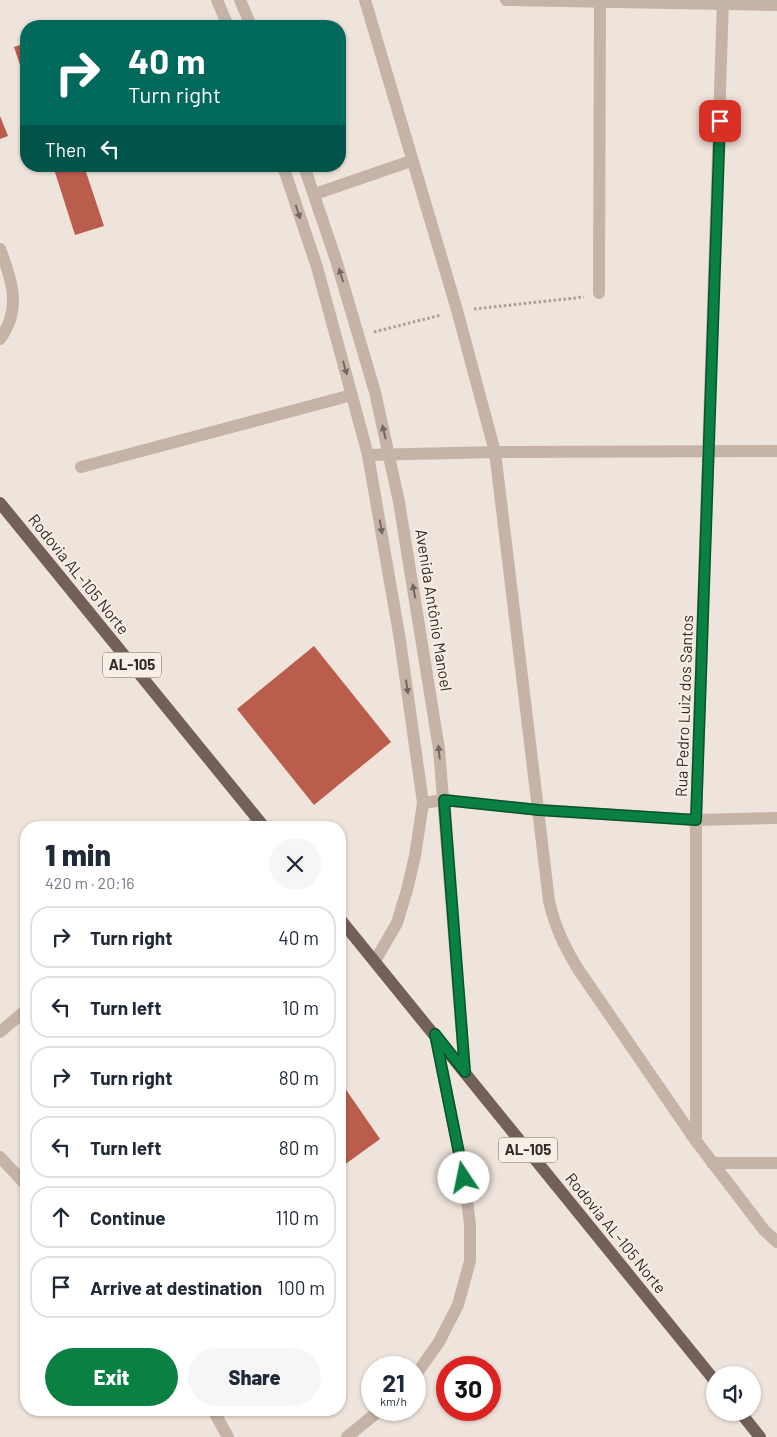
<!DOCTYPE html>
<meta charset="utf-8">
<style>
:root{--surface:#fff;--page:#f6f6f7;--text:#1f2937;--muted:#747a83;--line:#e0e1e3;--accent:#0b8043}
body{margin:0;font-family:Barlow,sans-serif;background:var(--page);color:var(--text);height:100vh;display:flex;flex-direction:column;font-size:19px;white-space:nowrap}
*{box-sizing:border-box;margin:0}
p{font-size:16px;color:var(--muted)}
.icon{flex:none;width:28px;height:28px;fill:none;stroke:currentColor;stroke-width:2;stroke-linecap:round;stroke-linejoin:round}
.map{position:relative;flex:1;overflow:hidden}
.details{position:absolute;left:20px;top:821px;width:326px;height:595px;display:flex;flex-direction:column;background:var(--surface);border-radius:20px;box-shadow:0 1px 4px #0004}
.details>*{flex:none}
.banner{position:absolute;left:20px;top:20px;width:326px;height:152px;border-radius:20px;box-shadow:0 1px 4px #0004;background:#00695c;color:#fff;overflow:hidden}
.fabs{position:absolute;left:706px;top:1366px;display:grid;gap:10px}
.fabs a{display:grid;place-items:center;width:55px;height:55px;border-radius:50%;background:var(--surface);box-shadow:0 1px 4px #0004;font-size:25px}
.speed{position:absolute;left:361px;top:1356px;display:flex;gap:10px;font-size:25px;font-weight:700;text-align:center}
.speed>*{display:grid;place-content:center;width:65px;height:65px;border-radius:50%;background:var(--surface);box-shadow:0 1px 4px #0004;line-height:1}
.speed small{font-size:12px;font-weight:400}
.speed .limit{border:8px solid #d22;background:#fff;color:#111}
.pin{position:absolute;display:grid;place-items:center;width:42px;height:42px;color:#fff;margin:-21px;border-radius:10px;box-shadow:0 2px 8px #0006}
.me{position:absolute;width:55px;margin:-28px;rotate:349deg;stroke-linejoin:round;filter:drop-shadow(0 0 4px #0008)}
.turn{display:flex;align-items:center;gap:18px;height:105px;padding:0 25px;font-size:22px}
.turn .icon{width:65px;height:65px;stroke-width:2.5}
.turn b{display:block;font-size:35px;line-height:42px}
.then{display:flex;align-items:center;height:48px;padding:0 25px;background:#0003;gap:10px;font-size:19px}
.round{display:grid;place-items:center;flex:none;width:52px;height:52px;border-radius:26px;background:var(--page)}
.summary{display:flex;align-items:center;justify-content:space-between;height:85px;padding:0 25px}
h1{font-size:30px;font-weight:800;line-height:38px}
.button{display:flex;gap:10px;margin-top:auto;padding:10px 25px}
.button a{flex:1;height:58px;border-radius:30px;background:var(--accent);color:#fff;font-size:20px;font-weight:800;line-height:58px;text-align:center}
.button a+a{background:var(--page);color:var(--text)}
ul{padding:0;list-style:none}
li{display:flex;align-items:center;gap:15px;height:62px;margin:0 10px 8px;padding:0 15px;border:2px solid var(--line);border-radius:20px}
li div{flex:1}
li b{display:block;font-size:19px}
li em{font-style:normal}
.map>svg:first-child{display:block}
.building{fill:#bb5d4d}
.lines{fill:none;stroke-linecap:round;stroke-linejoin:round}
.path{stroke:#b29d92;stroke-width:3;stroke-dasharray:2.5 2.5;stroke-linecap:butt}
.minor{stroke:#c6b3a8;stroke-width:12}
.major{stroke:#74605a;stroke-width:12}
.oneway{fill:#756861}
.route-casing{stroke:#07532c;stroke-width:12}
.route{stroke:#0b8043;stroke-width:9}
.labels{text-anchor:middle;stroke-width:4;stroke-linejoin:round;paint-order:stroke}
.shield{fill:#f7eee6;stroke:#6e6560;stroke-width:1}
.shield-label{font-size:15px;font-weight:bold;fill:#332a27}
.street-label{font-size:16px;fill:#332a27;stroke:#f7eee6}
</style>
<div class="map">
<svg width="777" height="1437" viewBox="0 0 777 1437">
<rect width="100%" height="100%" fill="#efe4db"/>
<g class="building">
<polygon points="26,43 26,83 14,47"/>
<polygon points="0,116 8,136 0,139"/>
<polygon points="53,166 84,166 104,226 75,235"/>
<polygon points="314,646 391,742 314,805 237,709"/>
<polygon points="340,1081 380,1139 340,1168"/>
</g>
<g class="lines">
<g class="path">
<polyline points="474,309 584,297"/>
<polyline points="374,332 441,315"/>
</g>
<g class="minor">
<polyline points="217,0 228,26"/>
<polyline points="240,0 251,26"/>
<path d="M365 0 457 310 495 452 549 901C555 927 564 946 578 969L696 1141 764 1230 777 1242"/>
<polyline points="506,0 777,5"/>
<polyline points="283,166 317,267 368,455 400,640 423,803 415,856 407,890 397,923 375,961"/>
<polyline points="304,166 336,260 375,392 399,502 439,749 465,1072"/>
<polyline points="315,194 411,161"/>
<path d="M0 249C12 280 22 309 0 339"/>
<polyline points="599,293 600,2"/>
<polyline points="368,455 495,452 777,451"/>
<polyline points="81,467 352,395"/>
<polyline points="423,803 444,800 539,810 696,820 777,818"/>
<polyline points="249,828 258,820"/>
<polyline points="0,1032 26,1010"/>
<polyline points="696,1141 696,820 723,0"/>
<polyline points="0,1157 26,1185"/>
<polyline points="712,1163 777,1163"/>
<polyline points="415,1376 439,1342 458,1305 470,1261 470,1224 464,1178 435,1034"/>
<polyline points="213,1410 228,1437"/>
<polyline points="347,1437 380,1410"/>
</g>
<g class="major">
<polyline points="0,503 265,828"/>
<polyline points="340,919 715,1381"/>
<polyline points="740,1412 760,1437"/>
</g>
</g>
<defs><path id="oneway-solid" d="M-6-.8H1V-3.2L6.5 0L1 3.2V.8H-6Z" transform="scale(1.25)"/></defs>
<g class="oneway">
<use href="#oneway-solid" transform="translate(298 212) rotate(72)"/>
<use href="#oneway-solid" transform="translate(341 275) rotate(-107)"/>
<use href="#oneway-solid" transform="translate(345 368) rotate(74)"/>
<use href="#oneway-solid" transform="translate(384 432) rotate(-103)"/>
<use href="#oneway-solid" transform="translate(381 527) rotate(80)"/>
<use href="#oneway-solid" transform="translate(414 591) rotate(-100)"/>
<use href="#oneway-solid" transform="translate(407 687) rotate(82)"/>
<use href="#oneway-solid" transform="translate(439 752) rotate(-96)"/>
</g>
<g class="lines">
<g class="route-casing">
<polyline id="route" points="464,1178 435,1034 465,1072 444,800 539,810 696,820 720,121"/>
</g>
<use href="#route" class="route"/>
</g>
<g class="labels">
<g class="shield">
<rect x="103" y="652.5" width="58" height="25" rx="4"/>
<rect x="499" y="1137.5" width="58" height="25" rx="4"/>
</g>
<g class="shield-label">
<text x="132" y="670">AL-105</text>
<text x="528" y="1155">AL-105</text>
</g>
<g class="street-label">
<text transform="translate(79 574) rotate(51)" y="6">Rodovia AL-105 Norte</text>
<text transform="translate(434 610) rotate(81)" y="6">Avenida Antônio Manoel</text>
<text transform="translate(684 706) rotate(-88)" y="6">Rua Pedro Luiz dos Santos</text>
<text transform="translate(616 1233) rotate(51)" y="6">Rodovia AL-105 Norte</text>
</g>
</g>
</svg>
<div class="fabs">
<a><svg class="icon" aria-label="sound" viewBox="0 0 24 24"><path d="M4 9h4l5-4v14l-5-4H4zM17 9q2 3 0 6"/></svg></a>
</div>
<div class="speed"><div>21<small>km/h</small></div><div class="limit">30</div></div>
<div class="pin" style="left:720px;top:121px;background:#d93025"><svg class="icon" aria-label="arrive" viewBox="0 0 24 24"><path d="M6 21V4h12l-3 4 3 4H6"/></svg></div>
<svg class="me" style="left:464px;top:1178px" viewBox="-20 -20 40 40"><circle r="19" fill="#fff"/><path d="M0-13L10 11 0 6-10 11z" fill="#0b8043"/></svg>
<div class="banner">
<div class="turn"><svg class="icon" aria-label="right" viewBox="0 0 24 24"><path d="M7 20v-9h11M14 6l5 5-5 5"/></svg><div><b>40 m</b>Turn right</div></div>
<div class="then">Then<svg class="icon" aria-label="left" viewBox="0 0 24 24"><path d="M17 20v-9H6M10 6l-5 5 5 5"/></svg></div>
</div>
<section class="details">
<div class="summary"><div><h1>1 min</h1><p>420 m · 20:16</p></div><a class="round"><svg class="icon" aria-label="close" viewBox="0 0 24 24"><path d="M6 6l12 12M18 6L6 18"/></svg></a></div>
<ul>
<li><svg class="icon" aria-label="right" viewBox="0 0 24 24"><path d="M7 20v-9h11M14 6l5 5-5 5"/></svg><div><b>Turn right</b></div><em>40 m</em></li>
<li><svg class="icon" aria-label="left" viewBox="0 0 24 24"><path d="M17 20v-9H6M10 6l-5 5 5 5"/></svg><div><b>Turn left</b></div><em>10 m</em></li>
<li><svg class="icon" aria-label="right" viewBox="0 0 24 24"><path d="M7 20v-9h11M14 6l5 5-5 5"/></svg><div><b>Turn right</b></div><em>80 m</em></li>
<li><svg class="icon" aria-label="left" viewBox="0 0 24 24"><path d="M17 20v-9H6M10 6l-5 5 5 5"/></svg><div><b>Turn left</b></div><em>80 m</em></li>
<li><svg class="icon" aria-label="ahead" viewBox="0 0 24 24"><path d="M12 20V5M6 11l6-6 6 6"/></svg><div><b>Continue</b></div><em>110 m</em></li>
<li><svg class="icon" aria-label="arrive" viewBox="0 0 24 24"><path d="M6 21V4h12l-3 4 3 4H6"/></svg><div><b>Arrive at destination</b></div><em>100 m</em></li>
</ul>
<div class="button"><a>Exit</a><a>Share</a></div>
</section>
</div>
